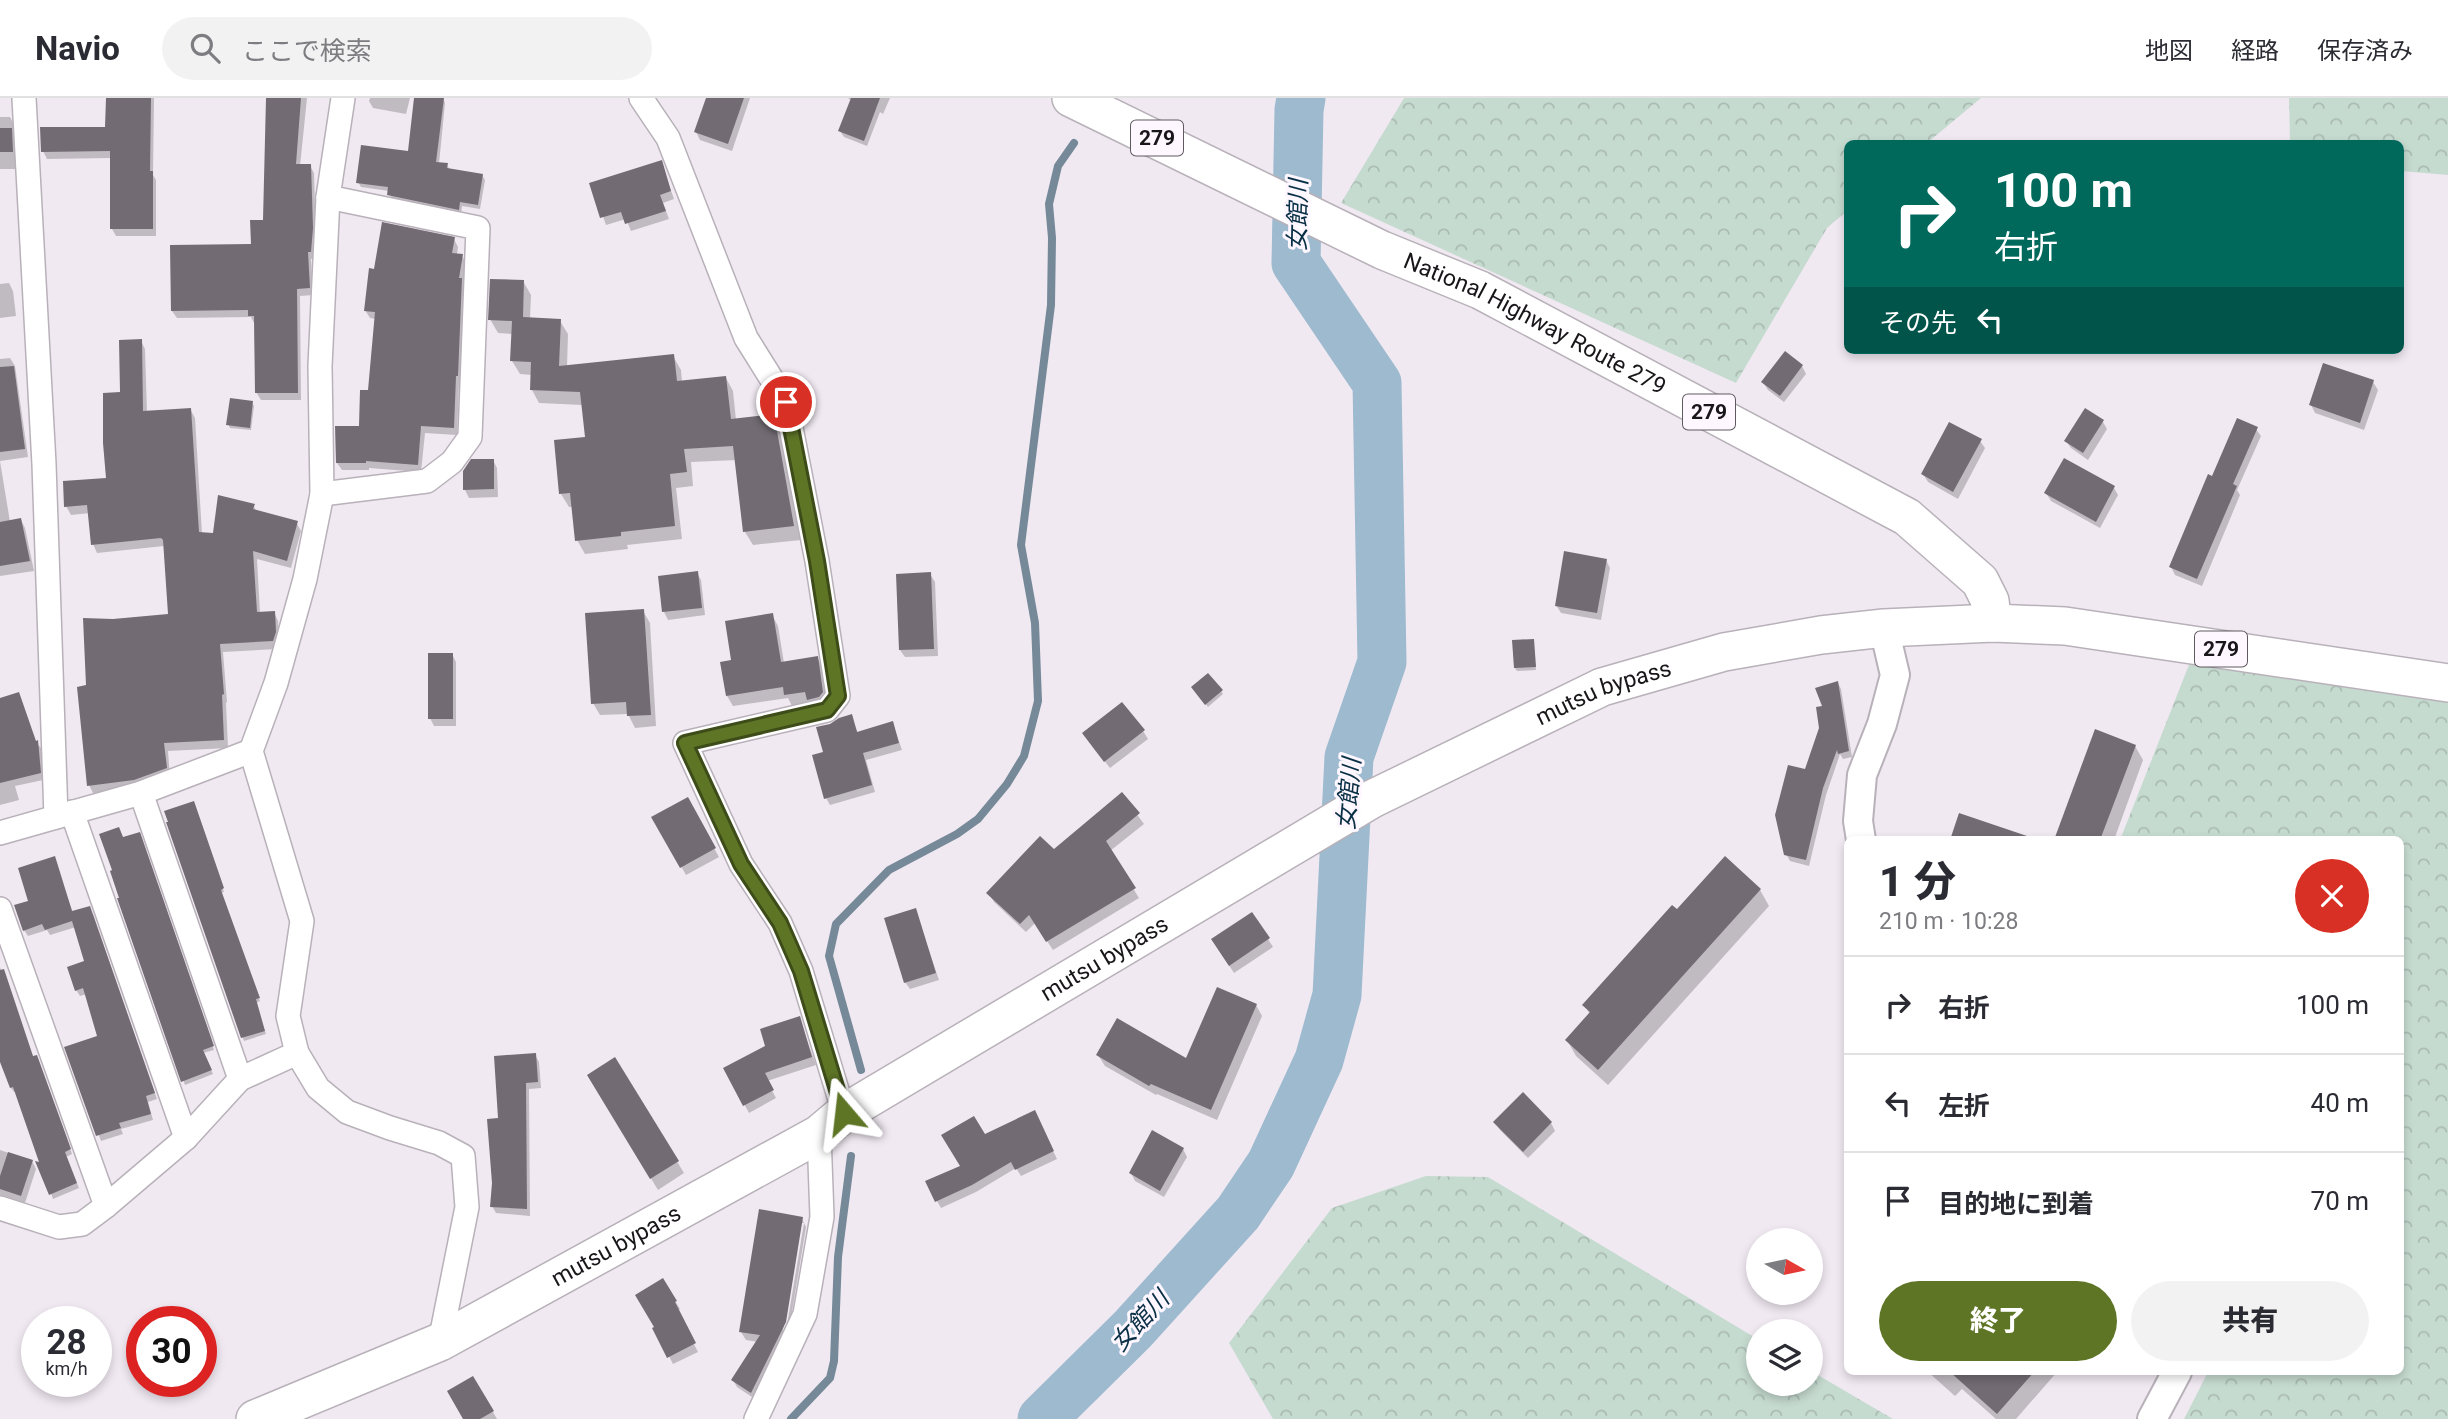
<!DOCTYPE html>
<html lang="ja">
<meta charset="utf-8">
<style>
:root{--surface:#fff;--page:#f2f2f3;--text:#2b2b33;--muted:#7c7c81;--line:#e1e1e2;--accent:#5e7526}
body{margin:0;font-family:Roboto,"Noto Sans JP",sans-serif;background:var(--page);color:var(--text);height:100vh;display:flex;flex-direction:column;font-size:26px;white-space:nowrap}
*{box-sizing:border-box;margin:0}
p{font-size:23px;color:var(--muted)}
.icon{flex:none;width:38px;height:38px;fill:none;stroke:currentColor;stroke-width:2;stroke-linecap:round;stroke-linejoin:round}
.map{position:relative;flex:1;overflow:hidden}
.details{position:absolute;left:1844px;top:738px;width:560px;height:539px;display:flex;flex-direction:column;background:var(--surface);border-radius:10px;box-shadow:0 4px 10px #0003}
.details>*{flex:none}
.guide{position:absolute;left:1844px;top:42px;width:560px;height:214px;border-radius:10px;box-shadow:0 4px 10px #0003;background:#00695c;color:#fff;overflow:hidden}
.needle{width:46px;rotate:99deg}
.tools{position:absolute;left:1746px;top:1130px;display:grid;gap:14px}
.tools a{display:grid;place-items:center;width:77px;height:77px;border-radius:50%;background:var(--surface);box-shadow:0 4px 10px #0003;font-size:35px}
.speed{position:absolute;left:21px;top:1208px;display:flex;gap:14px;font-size:35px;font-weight:700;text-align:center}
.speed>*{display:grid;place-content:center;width:91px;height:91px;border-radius:50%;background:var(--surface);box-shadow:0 4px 10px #0003;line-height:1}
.speed small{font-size:18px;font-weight:400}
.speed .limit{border:10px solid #d22;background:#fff;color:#111}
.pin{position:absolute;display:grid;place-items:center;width:60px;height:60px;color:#fff;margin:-30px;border:4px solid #fff;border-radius:50%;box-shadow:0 2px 7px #0007}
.me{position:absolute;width:77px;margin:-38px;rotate:343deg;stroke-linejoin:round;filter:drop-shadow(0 0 5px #0008)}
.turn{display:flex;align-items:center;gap:24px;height:147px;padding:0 35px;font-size:32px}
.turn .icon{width:91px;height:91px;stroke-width:2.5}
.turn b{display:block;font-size:49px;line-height:60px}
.then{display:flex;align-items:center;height:66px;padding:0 35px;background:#0003;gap:14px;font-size:26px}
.round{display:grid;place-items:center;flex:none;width:74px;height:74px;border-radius:37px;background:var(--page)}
.summary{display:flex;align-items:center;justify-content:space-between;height:119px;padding:0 35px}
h1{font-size:42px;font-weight:800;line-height:52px}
.button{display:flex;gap:14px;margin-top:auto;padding:14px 35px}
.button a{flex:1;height:80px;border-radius:42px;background:var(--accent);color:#fff;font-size:28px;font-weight:800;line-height:80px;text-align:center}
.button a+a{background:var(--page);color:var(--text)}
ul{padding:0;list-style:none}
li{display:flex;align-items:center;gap:21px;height:98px;padding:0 35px;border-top:2px solid var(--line)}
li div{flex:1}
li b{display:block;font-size:26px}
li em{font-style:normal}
header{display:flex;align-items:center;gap:42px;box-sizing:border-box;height:98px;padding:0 35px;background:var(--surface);border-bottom:2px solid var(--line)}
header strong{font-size:33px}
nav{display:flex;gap:38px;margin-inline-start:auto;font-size:24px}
.search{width:490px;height:63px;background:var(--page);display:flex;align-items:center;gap:18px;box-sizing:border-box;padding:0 24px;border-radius:38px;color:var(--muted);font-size:26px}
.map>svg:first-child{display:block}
.forest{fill:url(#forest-crowns)}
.shadow{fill:#0003;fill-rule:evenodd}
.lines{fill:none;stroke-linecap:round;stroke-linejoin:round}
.stream{stroke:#758998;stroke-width:8}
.river{stroke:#9dbace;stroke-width:49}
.building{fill:#726b73}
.minor-casing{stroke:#b8b1b9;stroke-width:26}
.tertiary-casing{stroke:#b8b1b9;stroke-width:32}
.trunk-casing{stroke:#b8b1b9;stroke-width:40}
.minor{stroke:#fff;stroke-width:23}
.tertiary{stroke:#fff;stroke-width:28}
.trunk{stroke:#fff;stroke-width:37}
.route-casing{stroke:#3d4c19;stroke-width:18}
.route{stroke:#5e7526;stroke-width:12}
.labels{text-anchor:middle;stroke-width:6;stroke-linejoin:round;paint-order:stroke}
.shield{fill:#fef7ff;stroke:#5e5a5e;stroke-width:2}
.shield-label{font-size:21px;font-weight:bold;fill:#191619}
.street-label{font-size:23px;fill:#191619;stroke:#fef7ff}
.water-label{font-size:24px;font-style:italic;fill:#092f45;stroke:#fef7ff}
</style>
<header>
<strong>Navio</strong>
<div class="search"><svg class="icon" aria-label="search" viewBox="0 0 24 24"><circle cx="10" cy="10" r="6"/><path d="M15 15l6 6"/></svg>ここで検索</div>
<nav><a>地図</a><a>経路</a><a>保存済み</a></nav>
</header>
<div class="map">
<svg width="2448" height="1321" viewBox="0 0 2448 1321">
<defs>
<pattern id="forest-crowns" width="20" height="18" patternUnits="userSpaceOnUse" patternTransform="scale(1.75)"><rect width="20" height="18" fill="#c6dbd0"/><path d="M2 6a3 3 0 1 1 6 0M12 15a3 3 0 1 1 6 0" fill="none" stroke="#aabbb2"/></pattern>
</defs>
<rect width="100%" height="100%" fill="#f1e9f2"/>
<g class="forest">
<polygon points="1404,0 1981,0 1927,45 1848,46 1848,112 1827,130 1736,285 1341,105"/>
<polygon points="2289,0 2448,0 2448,77 2401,73 2401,46 2290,45"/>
<polygon points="2194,554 2448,601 2448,1321 2184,1321 2208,1274 2401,1274 2401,742 2120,742"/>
<polygon points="1426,1078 1488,1079 1759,1242 1759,1286 1811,1286 1811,1273 1893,1321 1273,1321 1229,1245 1332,1110"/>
</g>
<g class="shadow">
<polygon points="107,0 154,0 153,77 156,82 156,138 116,138 112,131 112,60 47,61 43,53 107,30"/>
<polygon points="266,0 307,0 300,68 310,68 314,75 316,139 315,161 311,161 313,197 300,198 301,302 261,302 256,294 254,225 251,219 177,220 172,213 253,148 264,124 267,4"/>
<polygon points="370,0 410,0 406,16 373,10 369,3"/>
<polygon points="415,0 443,0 445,5 439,66 447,67 450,72 482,77 485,82 480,111 462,108 461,116 392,101 389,93 361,89 358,84 410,55"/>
<polygon points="708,0 750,0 732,53 700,42 696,34"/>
<polygon points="848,0 890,0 883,16 880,14 867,48 844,39 840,33 852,3"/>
<polygon points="0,19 10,19 15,28 18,71 0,71"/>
<polygon points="661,64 674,101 663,105 669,121 631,133 626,121 606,127 592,86"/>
<polygon points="454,141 458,149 457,157 462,158 466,165 463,185 465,189 462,285 459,285 457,337 425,335 421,374 369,370 369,372 342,372 337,365 361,329 370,294 376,221 370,220 365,212 376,173"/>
<polygon points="523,183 531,197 530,221 560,223 568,236 567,269 673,258 681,272 682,284 726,280 733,293 736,322 773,318 781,331 801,442 753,447 745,434 737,362 691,364 693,388 676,390 682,441 627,447 628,451 585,456 577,442 573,409 569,409 561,396 587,340 583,307 539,305 532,292 532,277 520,276 512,263 513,236 498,235 490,221"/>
<polygon points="9,185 13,193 16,218 0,220 0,186"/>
<polygon points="141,243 145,251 147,315 190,311 195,320 202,436 215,437 253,407 257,414 296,424 301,433 291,470 257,461 260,515 274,514 278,523 279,543 277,551 223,554 227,604 226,605 228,650 168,653 170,679 139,690 93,695 89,687 87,589 113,522 169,517 164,448 97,455 93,446 90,415 71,417 66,408 108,382 122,296"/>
<polygon points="10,260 15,268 28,359 0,363 0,261"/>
<polygon points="1802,268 1806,276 1784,304 1768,292 1763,284"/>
<polygon points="2373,284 2378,292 2364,332 2315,315 2311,307"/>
<polygon points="252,305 254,308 251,332 230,330 228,326"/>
<polygon points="2103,324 2107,331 2088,362 2071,350 2066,343"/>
<polygon points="2256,331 2261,338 2237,392 2240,397 2202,488 2175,477 2171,469 2213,380"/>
<polygon points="1980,343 1985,350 1958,401 1928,384 1923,376"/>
<polygon points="493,362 497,370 498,399 469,400 465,392"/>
<polygon points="0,363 10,424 21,422 25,430 34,473 0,478"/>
<polygon points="2114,390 2118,397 2100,430 2051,403 2046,395"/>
<polygon points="1606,462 1610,470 1601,522 1561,515 1556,507"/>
<polygon points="697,475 701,482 705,517 668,522 664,514 660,479"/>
<polygon points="930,476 935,484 938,558 905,559 900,552"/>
<polygon points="643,513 650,525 656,628 635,630 628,616 600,617 593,605"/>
<polygon points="772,517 778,528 784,565 817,559 823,570 828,606 811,604 792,608 788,600 733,608 727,598"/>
<polygon points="1533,543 1536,572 1517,573 1515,570"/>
<polygon points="452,556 456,564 456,628 434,628 430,620"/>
<polygon points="1838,585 1841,591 1852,659 1843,661 1840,656 1826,697 1809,768 1790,763 1786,756 1821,630 1824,609"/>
<polygon points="1195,593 1221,593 1223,596 1208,609"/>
<polygon points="0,602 41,650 43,682 15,688 19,702 0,707"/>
<polygon points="851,618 858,635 893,626 902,652 866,662 875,694 830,707 826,700 831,627"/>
<polygon points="1143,633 1148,641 1110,670 1089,643"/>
<polygon points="2135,648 2143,662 2114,742 2055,742"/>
<polygon points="1122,696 1144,726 1110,753 1139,800 1053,852 1035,825 1026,834 994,804 989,795 1054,753"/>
<polygon points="687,702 719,759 686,777 654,720"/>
<polygon points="195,708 224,794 221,795 260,903 256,905 266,936 244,943 168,725"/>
<polygon points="141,739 214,952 203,955 213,976 185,987 119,801 123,741"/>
<polygon points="54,761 73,815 93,816 157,1001 148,1004 153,1022 121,1031 123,1036 101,1043 66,950 99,940 87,896 80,898 76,892 86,864 76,829 50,837 47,832 28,838 24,832 30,804"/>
<polygon points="1760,792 1769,808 1608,987 1576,958 1567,942 1590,916 1584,907 1677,813"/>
<polygon points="915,812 939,882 910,891 905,884"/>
<polygon points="1268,841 1273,849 1234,875 1217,849"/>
<polygon points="0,869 33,960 39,964 72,1056 66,1059 79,1090 53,1101 16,994 14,994 11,990 0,960"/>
<polygon points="1256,907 1262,918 1217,1022 1157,996 1156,997 1105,968 1098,957 1187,963"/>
<polygon points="799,920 816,967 767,983 776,1000 749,1015 725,971 767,948"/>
<polygon points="535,957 539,964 541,990 529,991 530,1118 496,1115 492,1108 500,1022"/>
<polygon points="615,961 684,1075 658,1092 589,978"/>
<polygon points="1038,1022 1057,1061 1021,1078 1016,1070 976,1094 941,1110 937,1103 984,1039"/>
<polygon points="1495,1024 1551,1025 1555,1033 1528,1060 1500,1032"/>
<polygon points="1183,1051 1187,1059 1164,1099 1135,1083 1131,1075"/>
<polygon points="0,1052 32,1063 36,1071 25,1105 0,1097"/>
<path d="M802 1121 806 1129 789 1232 755 1301 737 1289 733 1282 758 1244 746 1242 741 1234ZM800 1125H804L786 1233 783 1232Z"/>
<polygon points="662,1182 680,1211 677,1213 698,1254 673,1266 655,1231"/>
<polygon points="1928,1274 2057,1274 2016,1321 1996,1321 1962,1291 1955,1298"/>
<polygon points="473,1280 497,1321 465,1321"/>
</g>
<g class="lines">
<g class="stream">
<polyline points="861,972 829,858 836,826 889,772 957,736 978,721 1007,686 1024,658 1038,603 1035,525 1021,447 1051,207 1052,140 1049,106 1058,68 1074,45"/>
<polyline points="791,1321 830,1280 834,1263 838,1159 851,1058"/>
</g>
<polyline class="river" points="1042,1321 1133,1231 1238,1115 1271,1066 1319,962 1337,897 1349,659 1382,564 1377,285 1296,165 1299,12 1301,0"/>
</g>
<g class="building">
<polygon points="106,0 151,0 150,73 153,73 153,131 110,131 110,53 41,54 40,29 105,29"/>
<polygon points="266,0 301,0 296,66 311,66 313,130 311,154 308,154 310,190 297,191 298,295 255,295 254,218 248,218 248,212 171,213 170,147 251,146 250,122 263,122"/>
<polygon points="414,0 444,0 436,64 448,65 447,70 483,76 478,107 460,104 459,112 387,97 388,89 356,85 361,47 408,53"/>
<polygon points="706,0 744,0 728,46 694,34"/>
<polygon points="851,0 880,0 864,43 838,33"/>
<polygon points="0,30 12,30 13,54 0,54"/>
<polygon points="662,62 671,93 660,97 666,113 625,126 621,114 600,120 589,85"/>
<polygon points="382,124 455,139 452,155 463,156 459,180 462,180 458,278 456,278 454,330 421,328 418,367 366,363 366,365 336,365 335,328 359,328 360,292 368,292 375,214 364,213 369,170 374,171"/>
<polygon points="490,181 524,182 523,219 561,221 559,268 674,256 677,283 726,278 731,321 774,316 794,428 743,434 733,348 684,351 687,374 670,376 675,428 621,434 621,438 575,443 570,395 559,396 554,342 585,339 580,294 530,292 531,264 510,263 512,223 488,222"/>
<polygon points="142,241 143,313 191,310 199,434 213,435 218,397 255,406 253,411 298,423 287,463 253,453 257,514 275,513 276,534 273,543 220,546 224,596 222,597 224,642 164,645 167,670 134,682 87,688 77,589 86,587 83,520 113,521 168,516 163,442 161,440 91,447 87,407 64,409 63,383 106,380 103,345 103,295 120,294 119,242"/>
<polygon points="1785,253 1803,267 1780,298 1761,284"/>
<polygon points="2323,265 2374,282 2360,325 2309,307"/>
<polygon points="14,268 25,351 0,354 0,269"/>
<polygon points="230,300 253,303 250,330 226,327"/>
<polygon points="2085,310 2104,322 2083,355 2064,343"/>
<polygon points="2237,320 2258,329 2233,386 2237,388 2197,481 2169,469 2208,376 2212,378"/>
<polygon points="1949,324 1982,341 1953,394 1921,376"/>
<polygon points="2064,360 2115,388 2096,424 2044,395"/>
<polygon points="471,361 494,361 494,391 463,392 463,373"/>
<polygon points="21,420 30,463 0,468 0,424"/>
<polygon points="1564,453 1607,461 1597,515 1555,508"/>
<polygon points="698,473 702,510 662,514 658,478"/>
<polygon points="931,474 934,551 899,552 896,476"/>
<polygon points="644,511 651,617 627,618 626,604 591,606 585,515"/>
<polygon points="773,515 781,564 818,558 823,594 819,599 807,602 805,594 784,597 783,589 726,598 720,564 731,562 725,523"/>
<polygon points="1534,541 1536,569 1514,570 1512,542"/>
<rect x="428" y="555" width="25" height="66"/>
<polygon points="1208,575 1223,592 1205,607 1191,589"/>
<polygon points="1838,583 1849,653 1838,656 1837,652 1823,690 1806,762 1784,757 1775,717 1788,667 1805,671 1819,630 1816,609 1822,608 1815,590"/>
<polygon points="19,594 36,643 38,642 41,675 0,685 0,600"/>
<polygon points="1122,604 1145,632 1104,664 1082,635"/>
<polygon points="852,616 857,634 893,623 899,645 863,655 872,687 824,701 812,657 823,654 816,629 830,626 839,620"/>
<polygon points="2095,631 2136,647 2100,742 2054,742"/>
<polygon points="1122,694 1140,715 1106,743 1136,790 1046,844 1029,817 1020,826 986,795 1040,738 1054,751"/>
<polygon points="688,699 716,750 680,770 651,719"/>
<polygon points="194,703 224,790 221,792 260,900 256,901 265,933 241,940 166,724 168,724 164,713"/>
<polygon points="1959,715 2027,738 2026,742 1950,742"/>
<polygon points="119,729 123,739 140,734 214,948 203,952 212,972 181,984 117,800 119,800 110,773 112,772 99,736"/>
<polygon points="55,758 72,813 90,808 155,995 146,998 151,1016 119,1025 121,1030 96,1038 64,949 97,938 83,890 75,893 67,869 84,863 72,823 45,832 42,826 23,833 14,807 28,803 18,770"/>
<polygon points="1725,758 1761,791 1598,972 1565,942 1590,914 1582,907 1672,807 1677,811"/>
<polygon points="916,810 936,875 904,885 884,820"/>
<polygon points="1252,814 1270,840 1229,868 1211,841"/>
<polygon points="4,871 33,958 37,957 71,1051 65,1054 77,1085 49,1097 35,1063 39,1064 13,989 10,990 0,964 0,872"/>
<polygon points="1217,889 1257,906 1211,1012 1151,986 1149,988 1096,957 1117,920 1186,960"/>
<polygon points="800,918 812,959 765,975 774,992 743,1008 723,970 765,948 760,931"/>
<polygon points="536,955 538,984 526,985 527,1111 490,1109 492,1085 487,1021 498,1020 494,958"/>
<polygon points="615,959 679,1063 650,1081 587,977"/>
<polygon points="1523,994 1552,1024 1523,1054 1493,1024"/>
<polygon points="1035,1012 1054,1053 1015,1072 1011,1064 972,1087 935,1104 925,1083 960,1068 941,1037 974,1018 985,1036"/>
<polygon points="1152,1032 1184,1050 1160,1093 1129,1075"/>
<polygon points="8,1054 33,1062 21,1098 0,1091 0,1078"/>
<polygon points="759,1111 803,1119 786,1224 751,1295 731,1282 760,1237 739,1234"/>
<polygon points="663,1180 677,1203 675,1204 696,1245 667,1260 652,1230 654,1229 635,1197"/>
<polygon points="1950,1274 2034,1274 1997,1316"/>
<polygon points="473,1278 494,1313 480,1321 463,1321 447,1293"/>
</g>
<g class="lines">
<g class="minor-casing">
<g id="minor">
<polyline points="24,0 44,366 56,719"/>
<polyline points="641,0 668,40 746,240 786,304 817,463 838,598 827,612 685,645 741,766 780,825 801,873 844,1015"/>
<polyline points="322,396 427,383 452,364 470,339 478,130 328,99"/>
<polyline points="141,695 240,981"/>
<polyline points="72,714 186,1040"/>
<polyline points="0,735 141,695 251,653"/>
<polyline points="0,811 106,1108 186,1040 240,981 297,955 318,990 347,1014 390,1030 439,1045 463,1058 467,1109 440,1244"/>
<polyline points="297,955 288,918 302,823 251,653 276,585 305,481 322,396 320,268 328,99 343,0"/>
<polyline points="0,1110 59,1129 82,1126 106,1108"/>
<polyline points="756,1321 805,1216 822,1119 819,1036"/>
</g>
</g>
<g class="tertiary-casing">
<g id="tertiary">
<polyline points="1861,742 1858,723 1862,677 1882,626 1895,577 1884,530"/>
<polyline points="2152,1321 2177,1274"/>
</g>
</g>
<g class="trunk-casing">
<g id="trunk">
<path id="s1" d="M1071 0 1382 152 1480 192 1907 419 1980 483 1990 503 1993 525"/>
<path id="s2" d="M255 1321 440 1244 819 1036 844 1015 1372 701 1602 589 1724 554 1821 537 1884 530 1993 525 2065 528 2448 585"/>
</g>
</g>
<use href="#minor" class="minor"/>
<use href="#tertiary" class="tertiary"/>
<use href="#trunk" class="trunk"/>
</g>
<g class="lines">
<g class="route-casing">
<polyline id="route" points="786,304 817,463 838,598 827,612 685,645 741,766 780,825 801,873 844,1015"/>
</g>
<use href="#route" class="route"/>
</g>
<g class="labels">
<g class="shield">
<rect x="1131" y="22.5" width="52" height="35" rx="5"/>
<rect x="1683" y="296.5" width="52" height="35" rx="5"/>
<rect x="2195" y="533.5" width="52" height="35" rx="5"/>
</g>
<g class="shield-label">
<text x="1157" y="47">279</text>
<text x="1709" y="321">279</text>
<text x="2221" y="558">279</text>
</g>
<g class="street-label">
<text dy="8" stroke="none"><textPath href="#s1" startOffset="516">National Highway Route 279</textPath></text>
<text dy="8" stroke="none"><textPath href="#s2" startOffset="1535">mutsu bypass</textPath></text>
<text dy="8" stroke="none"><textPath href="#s2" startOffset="968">mutsu bypass</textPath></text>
<text dy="8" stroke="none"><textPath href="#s2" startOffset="401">mutsu bypass</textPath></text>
</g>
<g class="water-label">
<text transform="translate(1298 117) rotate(-89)" y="8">女館川</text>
<text transform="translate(1349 696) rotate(-85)" y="8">女館川</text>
<text transform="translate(1140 1223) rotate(-47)" y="8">女館川</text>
</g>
</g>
</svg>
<div class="tools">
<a><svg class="needle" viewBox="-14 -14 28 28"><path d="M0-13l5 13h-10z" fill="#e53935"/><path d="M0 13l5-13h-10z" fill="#7c7c81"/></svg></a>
<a><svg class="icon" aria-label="layers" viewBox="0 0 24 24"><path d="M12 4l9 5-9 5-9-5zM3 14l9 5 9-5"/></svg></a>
</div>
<div class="speed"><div>28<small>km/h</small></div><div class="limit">30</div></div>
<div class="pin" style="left:786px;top:304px;background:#d93025"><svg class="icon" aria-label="arrive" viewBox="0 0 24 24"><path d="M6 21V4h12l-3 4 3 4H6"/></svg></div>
<svg class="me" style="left:844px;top:1015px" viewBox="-20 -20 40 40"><path d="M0-17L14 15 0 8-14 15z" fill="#5e7526" stroke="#fff" stroke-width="4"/></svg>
<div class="guide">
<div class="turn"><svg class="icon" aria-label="right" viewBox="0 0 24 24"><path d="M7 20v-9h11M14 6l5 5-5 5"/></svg><div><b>100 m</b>右折</div></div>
<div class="then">その先<svg class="icon" aria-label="left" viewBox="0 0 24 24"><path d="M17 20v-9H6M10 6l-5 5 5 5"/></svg></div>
</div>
<section class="details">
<div class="summary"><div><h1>1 分</h1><p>210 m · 10:28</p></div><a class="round" style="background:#d93025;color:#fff"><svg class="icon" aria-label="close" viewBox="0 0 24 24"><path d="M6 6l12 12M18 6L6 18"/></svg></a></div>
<ul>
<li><svg class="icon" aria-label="right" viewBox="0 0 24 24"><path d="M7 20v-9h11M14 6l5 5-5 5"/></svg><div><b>右折</b></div><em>100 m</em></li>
<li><svg class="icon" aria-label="left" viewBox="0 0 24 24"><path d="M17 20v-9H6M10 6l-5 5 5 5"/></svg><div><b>左折</b></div><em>40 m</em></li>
<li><svg class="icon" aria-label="arrive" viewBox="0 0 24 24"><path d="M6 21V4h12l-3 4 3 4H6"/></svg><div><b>目的地に到着</b></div><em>70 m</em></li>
</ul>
<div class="button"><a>終了</a><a>共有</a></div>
</section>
</div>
